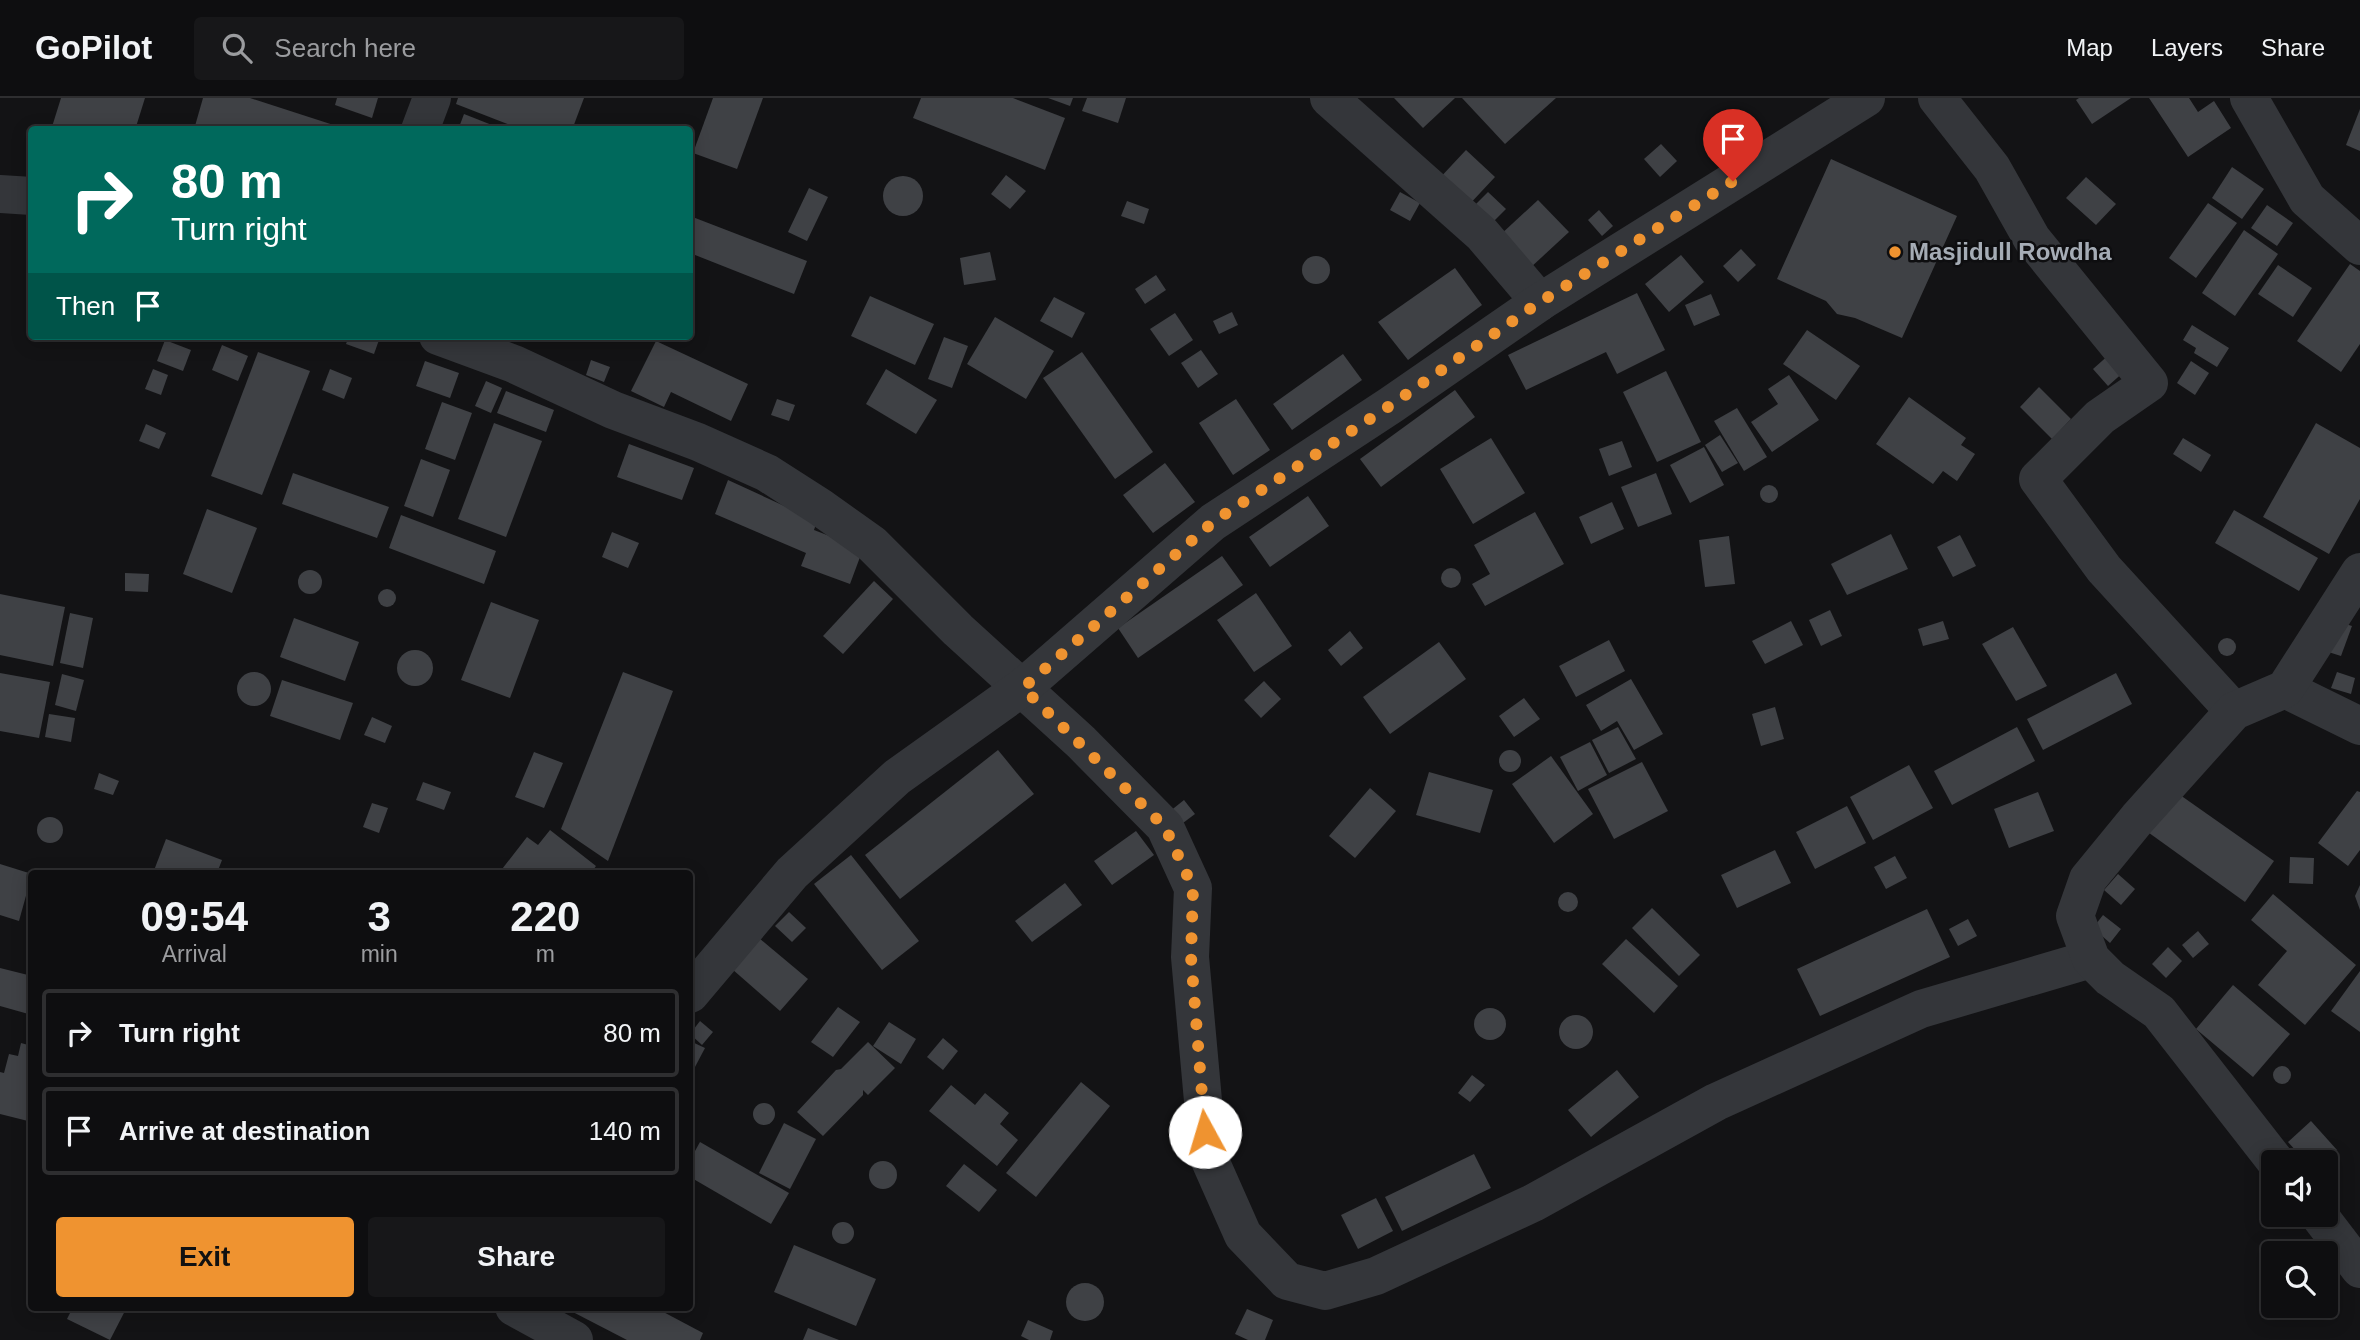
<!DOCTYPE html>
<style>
:root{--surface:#0e0e10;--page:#171719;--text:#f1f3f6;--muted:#9b9c9f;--line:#2e2e30;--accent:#ef9330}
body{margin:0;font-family:Helvetica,sans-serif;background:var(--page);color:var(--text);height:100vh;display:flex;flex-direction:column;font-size:26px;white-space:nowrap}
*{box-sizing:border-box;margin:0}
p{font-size:23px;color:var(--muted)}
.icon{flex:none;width:38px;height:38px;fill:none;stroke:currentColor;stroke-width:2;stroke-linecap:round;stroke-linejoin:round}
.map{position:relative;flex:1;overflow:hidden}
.panel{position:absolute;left:28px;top:772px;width:665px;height:441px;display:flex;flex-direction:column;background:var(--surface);border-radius:7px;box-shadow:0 4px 18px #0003,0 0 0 2px var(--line)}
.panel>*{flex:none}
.banner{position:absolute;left:28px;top:28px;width:665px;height:214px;border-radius:7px;box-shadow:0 4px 18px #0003,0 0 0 2px var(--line);background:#00695c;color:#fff;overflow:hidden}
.buttons{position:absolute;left:2261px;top:1052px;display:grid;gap:14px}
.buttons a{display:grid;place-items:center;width:77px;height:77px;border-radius:7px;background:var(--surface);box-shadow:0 4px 18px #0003,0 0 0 2px var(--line);font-size:35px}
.pin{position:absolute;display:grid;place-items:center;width:60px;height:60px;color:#fff;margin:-72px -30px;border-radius:50% 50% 50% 0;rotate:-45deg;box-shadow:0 0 7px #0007}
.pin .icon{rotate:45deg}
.me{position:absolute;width:77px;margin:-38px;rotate:354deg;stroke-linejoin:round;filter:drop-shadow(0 0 5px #0008)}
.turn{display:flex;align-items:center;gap:24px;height:147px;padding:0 28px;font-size:32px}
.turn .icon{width:91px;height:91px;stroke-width:2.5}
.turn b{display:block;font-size:49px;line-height:60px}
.then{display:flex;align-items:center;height:66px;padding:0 28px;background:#0003;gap:14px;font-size:26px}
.eta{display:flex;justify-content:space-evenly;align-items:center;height:119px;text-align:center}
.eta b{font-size:42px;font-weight:700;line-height:49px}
.action{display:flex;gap:14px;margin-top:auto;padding:14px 28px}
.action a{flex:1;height:80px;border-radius:7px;background:var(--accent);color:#111;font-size:28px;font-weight:700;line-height:80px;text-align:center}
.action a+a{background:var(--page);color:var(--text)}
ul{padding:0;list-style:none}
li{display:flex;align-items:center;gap:21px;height:88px;margin:0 14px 10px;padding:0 14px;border:4px solid var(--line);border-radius:7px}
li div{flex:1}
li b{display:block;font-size:26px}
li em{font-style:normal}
header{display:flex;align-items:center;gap:42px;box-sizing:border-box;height:98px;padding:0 35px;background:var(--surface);border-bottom:2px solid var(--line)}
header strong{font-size:33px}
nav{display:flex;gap:38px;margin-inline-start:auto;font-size:24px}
.search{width:490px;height:63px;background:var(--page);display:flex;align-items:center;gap:18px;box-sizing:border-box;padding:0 24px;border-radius:7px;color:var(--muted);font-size:26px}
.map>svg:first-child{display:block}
.building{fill:#3f4145}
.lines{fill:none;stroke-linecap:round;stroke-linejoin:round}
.minor{stroke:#34363a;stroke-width:38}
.route{stroke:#ef9330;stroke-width:12;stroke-dasharray:0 21.6}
.poi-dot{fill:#ef9330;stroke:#0e0e10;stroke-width:2.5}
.labels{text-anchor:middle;stroke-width:5;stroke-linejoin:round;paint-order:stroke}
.poi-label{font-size:24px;font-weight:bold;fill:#a5acb5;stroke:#0e0e10;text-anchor:start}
</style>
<header>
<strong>GoPilot</strong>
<div class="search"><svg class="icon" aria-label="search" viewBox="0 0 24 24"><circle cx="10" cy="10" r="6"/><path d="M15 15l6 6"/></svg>Search here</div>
<nav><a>Map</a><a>Layers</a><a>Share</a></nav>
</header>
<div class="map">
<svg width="2360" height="1242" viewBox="0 0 2360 1242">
<rect width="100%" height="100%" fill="#131315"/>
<g class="building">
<polygon points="61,0 145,0 135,32 51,32"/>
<polygon points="203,0 250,0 349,32 207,32 195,28"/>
<polygon points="337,0 378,0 372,20 335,7"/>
<polygon points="458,0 584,0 572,32 523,32 456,6"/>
<polygon points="713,0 763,0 737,71 693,55"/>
<polygon points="921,0 1013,0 1065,20 1045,72 913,20"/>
<polygon points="1048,0 1073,0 1070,8"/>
<polygon points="1087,0 1126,0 1118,25 1082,13"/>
<polygon points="1394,0 1455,0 1423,30"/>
<polygon points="1462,0 1556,0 1505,46"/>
<polygon points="2079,0 2131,0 2092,26 2076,2"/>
<polygon points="2149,0 2189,0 2198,14 2214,3 2231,30 2188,59"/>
<polygon points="2360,11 2360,53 2346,47"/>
<polygon points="464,16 502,31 502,32 458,32"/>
<polygon points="1661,46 1677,63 1660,79 1644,61"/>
<polygon points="1466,52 1495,79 1466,110 1437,83"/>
<polygon points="1831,61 1957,118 1902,240 1855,220 1837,216 1826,203 1777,181"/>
<polygon points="2232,69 2264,91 2242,121 2212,100"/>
<polygon points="1006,77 1026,93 1010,111 991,96"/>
<circle cx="903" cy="98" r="20"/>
<polygon points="2086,79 2116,106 2096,127 2066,100"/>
<polygon points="809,90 828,99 807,143 788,134"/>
<polygon points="1400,94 1420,105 1410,123 1390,112"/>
<polygon points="1488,94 1506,111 1487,130 1469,113"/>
<polygon points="1538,102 1569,134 1529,171 1499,138"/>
<polygon points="1127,103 1149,111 1144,126 1121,118"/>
<polygon points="2208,105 2237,125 2196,180 2169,160"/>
<polygon points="2267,107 2293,125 2277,148 2251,130"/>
<polygon points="1599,112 1613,128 1602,138 1588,122"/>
<polygon points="690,118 807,163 794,196 690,155"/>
<polygon points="2244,132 2278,156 2235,218 2202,195"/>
<polygon points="1741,151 1756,167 1738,184 1723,168"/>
<polygon points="990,154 996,182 964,187 960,160"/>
<polygon points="1681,157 1704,184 1669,214 1645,186"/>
<circle cx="1316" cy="172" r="14"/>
<polygon points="2350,166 2360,173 2360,246 2341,274 2297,243"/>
<polygon points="2278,167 2312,190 2293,219 2258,196"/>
<polygon points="1455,170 1482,207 1408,262 1378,224"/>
<polygon points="1156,177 1166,192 1145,206 1135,191"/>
<polygon points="1637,195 1665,252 1617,276 1606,254 1526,292 1508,257"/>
<polygon points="1711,196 1720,217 1694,228 1685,207"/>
<polygon points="870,198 934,226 915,267 851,238"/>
<polygon points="1054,199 1085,215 1072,240 1040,223"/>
<polygon points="1232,214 1238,227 1219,236 1213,223"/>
<polygon points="1175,215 1193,242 1169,258 1150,231"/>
<polygon points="995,219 1054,253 1026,301 967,266"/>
<polygon points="2192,227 2229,250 2217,269 2194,255 2196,250 2183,242"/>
<polygon points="1807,232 1860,268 1836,302 1783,266"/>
<polygon points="349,238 379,242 374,256 346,246"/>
<polygon points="944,239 968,248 952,290 928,281"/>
<polygon points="165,242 191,252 183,273 157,263"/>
<polygon points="656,243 748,286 731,323 671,294 664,309 631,293"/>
<polygon points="222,247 248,258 238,283 212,272"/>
<polygon points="1201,252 1218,276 1198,290 1181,265"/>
<polygon points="258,254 310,273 262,397 211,378"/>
<polygon points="1082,254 1153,354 1115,381 1043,280"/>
<polygon points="2111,255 2126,272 2108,288 2093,271"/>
<polygon points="1343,256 1362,282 1292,332 1273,306"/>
<polygon points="591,262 610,269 604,284 586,277"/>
<polygon points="425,263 459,275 450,300 416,288"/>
<polygon points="2191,263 2209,275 2195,297 2177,285"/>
<polygon points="153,271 168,277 161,297 145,291"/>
<polygon points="330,271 352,280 344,301 322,292"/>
<polygon points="886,271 937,302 916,336 866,306"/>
<polygon points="1666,273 1701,344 1657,364 1623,294"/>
<polygon points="1789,277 1819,322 1772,354 1751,324 1778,306 1768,291"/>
<polygon points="486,283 502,290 491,315 475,308"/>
<polygon points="2039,289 2071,321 2052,341 2020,309"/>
<polygon points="1455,292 1475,319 1381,389 1360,361"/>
<polygon points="506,293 554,312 546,334 497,315"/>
<polygon points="1909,299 1966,340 1961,347 1975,356 1957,383 1943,373 1933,386 1876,346"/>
<polygon points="777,301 795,307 789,323 771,317"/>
<polygon points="1236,301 1270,352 1233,377 1199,325"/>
<polygon points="442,304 472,315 455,362 425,351"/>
<polygon points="1737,310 1767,359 1744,373 1714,323"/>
<polygon points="494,325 542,343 506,439 458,421"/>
<polygon points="2316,325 2360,350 2360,401 2329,456 2263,419"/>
<polygon points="146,326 166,335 159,351 139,343"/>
<polygon points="1720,337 1738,365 1722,374 1705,347"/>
<polygon points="1491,340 1525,395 1473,426 1440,371"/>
<polygon points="2183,340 2211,357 2201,374 2173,356"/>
<polygon points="1622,343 1632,369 1609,378 1599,351"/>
<polygon points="629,346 694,370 682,402 617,379"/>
<polygon points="1704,349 1724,387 1690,405 1670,367"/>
<polygon points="421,361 450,372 433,419 404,408"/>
<polygon points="1165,365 1195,404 1153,435 1123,397"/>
<polygon points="293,375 389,409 377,440 282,406"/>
<polygon points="1656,375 1672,416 1638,429 1621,389"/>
<polygon points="728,382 817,423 814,432 863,451 850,486 801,468 806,455 715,416"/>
<circle cx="1769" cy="396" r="9"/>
<polygon points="1308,398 1329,428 1270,469 1249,439"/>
<polygon points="1612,404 1624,431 1591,446 1579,419"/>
<polygon points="207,411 257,430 232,495 183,476"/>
<polygon points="2234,412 2318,460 2299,493 2215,445"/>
<polygon points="1535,414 1564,466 1485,508 1472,486 1490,476 1474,447"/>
<polygon points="401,417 496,453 484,486 389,450"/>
<polygon points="612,434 639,445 628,470 602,459"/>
<polygon points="1891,436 1908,471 1847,497 1831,466"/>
<polygon points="1960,437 1976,468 1953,479 1937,449"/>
<polygon points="1729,438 1735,486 1705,489 1699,442"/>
<polygon points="1222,458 1243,487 1138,560 1118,530"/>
<circle cx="1451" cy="480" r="10"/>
<circle cx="310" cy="484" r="12"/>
<polygon points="125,475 149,476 148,494 125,493"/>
<polygon points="874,483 893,501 843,556 823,538"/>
<circle cx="387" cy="500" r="9"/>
<polygon points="1256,495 1292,548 1254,574 1217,522"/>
<polygon points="0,496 65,509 53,568 0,557"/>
<polygon points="491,504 539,522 510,600 461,582"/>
<polygon points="1830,512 1842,538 1821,548 1809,522"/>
<polygon points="70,515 93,520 83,570 60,565"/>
<polygon points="294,520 359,544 345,583 280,559"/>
<polygon points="2333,522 2352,528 2341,558 2322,552"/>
<polygon points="1791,523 1803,547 1765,566 1752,543"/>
<polygon points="1943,523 1949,541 1923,548 1918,531"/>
<polygon points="2013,529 2047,588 2016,603 1982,546"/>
<polygon points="1350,533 1363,550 1341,568 1328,552"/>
<circle cx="2227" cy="549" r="9"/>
<polygon points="1609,542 1625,573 1576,599 1559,568"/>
<polygon points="1439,544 1466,581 1390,636 1363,599"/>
<circle cx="415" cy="570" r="18"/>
<circle cx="254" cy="591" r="17"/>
<polygon points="623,574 673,593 608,763 561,731"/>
<polygon points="2337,574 2355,580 2351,596 2331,590"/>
<polygon points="0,575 50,584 39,640 0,633"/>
<polygon points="2116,575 2132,606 2043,652 2027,621"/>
<polygon points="62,576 84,582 76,613 55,607"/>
<polygon points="1631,581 1663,636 1634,652 1617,623 1601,633 1586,607"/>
<polygon points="282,582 353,605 340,642 270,618"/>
<polygon points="1264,583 1281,601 1261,620 1244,602"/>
<polygon points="1524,600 1540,621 1514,639 1499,618"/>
<polygon points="1775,609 1784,641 1761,648 1752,616"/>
<polygon points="49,616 75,620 71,644 45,639"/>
<polygon points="372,619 392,628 385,645 364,637"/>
<polygon points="1618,629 1636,661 1609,675 1592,642"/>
<polygon points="2017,629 2035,663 1952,707 1934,673"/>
<polygon points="1590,644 1607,677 1578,693 1560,659"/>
<polygon points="998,652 1034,696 900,801 865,757"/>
<circle cx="1510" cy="663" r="11"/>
<polygon points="534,654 563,665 544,710 515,699"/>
<polygon points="1551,658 1593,716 1554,745 1512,686"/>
<polygon points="1642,664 1668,713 1614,741 1588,691"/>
<polygon points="1909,667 1933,710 1873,742 1850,699"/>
<polygon points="1429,674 1493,692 1480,735 1416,717"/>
<polygon points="99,675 119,683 113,697 94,691"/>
<polygon points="423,684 451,694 444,712 416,702"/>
<polygon points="1370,690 1396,713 1355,760 1329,738"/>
<polygon points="2173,692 2274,763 2245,804 2145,732"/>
<polygon points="2357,693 2360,694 2360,752 2348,768 2318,745"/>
<polygon points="2038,694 2054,733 2009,750 1994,711"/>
<polygon points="1184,702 1195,716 1179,728 1169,714"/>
<polygon points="372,705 388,710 379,735 363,729"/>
<polygon points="1847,708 1866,745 1815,771 1796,734"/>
<circle cx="50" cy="732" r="13"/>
<polygon points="550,732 596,768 591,775 499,775 527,739 538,747"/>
<polygon points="1136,733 1154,757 1112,787 1094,763"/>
<polygon points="166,741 222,762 217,775 153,775"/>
<polygon points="1775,752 1791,785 1737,810 1721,777"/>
<polygon points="851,757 919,843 882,872 814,786"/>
<polygon points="1895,758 1907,780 1886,791 1874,769"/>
<polygon points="2290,759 2314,760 2313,786 2289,785"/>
<polygon points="0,766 32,776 19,823 0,817"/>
<polygon points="2118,776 2135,791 2121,807 2104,792"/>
<polygon points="1065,785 1082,807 1032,844 1015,823"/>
<polygon points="2360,787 2360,812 2355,798"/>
<circle cx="1568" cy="804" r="10"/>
<polygon points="2273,796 2356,867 2305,927 2258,887 2287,853 2251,822"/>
<polygon points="1652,810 1700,857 1679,878 1632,830"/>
<polygon points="1927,811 1950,859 1820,918 1797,871"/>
<polygon points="789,814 806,830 792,844 775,828"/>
<polygon points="2103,817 2121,831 2110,845 2093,830"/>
<polygon points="1968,821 1977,838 1958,848 1949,831"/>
<polygon points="2198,833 2209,846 2193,860 2182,847"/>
<polygon points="759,840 808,881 780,913 732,871"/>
<polygon points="1626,841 1678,888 1654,915 1602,866"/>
<polygon points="2168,849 2182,863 2166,880 2152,866"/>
<polygon points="0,870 32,878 32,917 0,908"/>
<polygon points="2360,873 2360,934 2331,913"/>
<polygon points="2233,887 2290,936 2253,979 2196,931"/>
<polygon points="838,909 860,924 833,959 811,944"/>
<circle cx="1490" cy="926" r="16"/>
<circle cx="1576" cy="934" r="17"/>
<polygon points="700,923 713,934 702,947 690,936"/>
<polygon points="889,924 916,941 901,966 873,948"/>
<polygon points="943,940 958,953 943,972 927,959"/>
<polygon points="690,943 705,950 695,969 690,966"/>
<polygon points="868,944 895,970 868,997 863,992 863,997 823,1038 797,1014 836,972 841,971"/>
<polygon points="21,945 32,948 32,1024 0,1016 0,974 4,975 9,956 18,958"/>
<circle cx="2282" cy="977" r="9"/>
<polygon points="1617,972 1639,999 1591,1039 1568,1012"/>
<polygon points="1472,977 1485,987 1470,1004 1458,995"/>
<polygon points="1081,984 1110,1008 1036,1099 1006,1075"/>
<polygon points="951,987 975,1007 985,995 1009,1015 1000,1026 1018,1042 997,1068 929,1013"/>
<circle cx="764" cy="1016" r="11"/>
<polygon points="2311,1023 2337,1052 2324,1064 2306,1064 2288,1044"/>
<polygon points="784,1025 816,1041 790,1091 759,1075"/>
<polygon points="700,1044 789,1095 771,1126 690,1079 690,1062"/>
<polygon points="1474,1056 1491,1090 1402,1133 1385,1099"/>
<circle cx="883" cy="1077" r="14"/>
<polygon points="964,1066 997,1092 979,1114 946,1088"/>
<polygon points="1376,1100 1393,1133 1358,1151 1341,1117"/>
<circle cx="843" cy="1135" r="11"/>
<polygon points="794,1147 876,1181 856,1228 774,1194"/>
<circle cx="1085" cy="1204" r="19"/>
<polygon points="73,1209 127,1209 110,1242 67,1221"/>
<polygon points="571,1209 654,1209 703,1235 700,1242 627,1242 569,1212"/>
<polygon points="1247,1211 1273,1222 1265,1242 1248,1242 1235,1236"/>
<polygon points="1028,1222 1053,1233 1050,1242 1029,1242 1021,1238"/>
<polygon points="808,1230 839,1242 803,1242"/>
</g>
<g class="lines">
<g class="minor">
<polyline points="1329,0 1482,136 1540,204"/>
<polyline points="1937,0 1992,70 2032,141 2149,285 2100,319 2038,381 2104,471 2234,613"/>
<polyline points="2249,0 2307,101 2360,148"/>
<polyline points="420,32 432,0"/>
<polyline points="0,96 32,98"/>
<polyline points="438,238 514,266 613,312 698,344 767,375 820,409 872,446 958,532 1081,644 1165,729 1193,790 1190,859 1208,1058 1243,1137 1287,1183 1325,1193 1376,1178 1533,1105 1716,1004 1921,911 2091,861"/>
<polyline points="2285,591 2360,628"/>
<polyline points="690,896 792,775 897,679 1023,589 1213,424 1391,307 1540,204 1866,0"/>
<polyline points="2276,1064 2159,914 2110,880 2091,861 2075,818 2088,781 2138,720 2234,613 2285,591 2360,474"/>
<polyline points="2318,1116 2360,1171"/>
<polyline points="514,1209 574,1242"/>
</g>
</g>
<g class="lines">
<polyline class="route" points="1205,1034 1191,859 1193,790 1165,729 1023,590 1213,424 1391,307 1540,204 1733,83"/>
</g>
<circle class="poi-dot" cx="1895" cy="154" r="7"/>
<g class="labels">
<g class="poi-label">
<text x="1909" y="162">Masjidull Rowdha</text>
</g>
</g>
</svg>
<div class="buttons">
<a><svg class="icon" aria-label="sound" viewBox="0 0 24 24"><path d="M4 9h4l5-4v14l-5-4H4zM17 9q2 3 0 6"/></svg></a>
<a><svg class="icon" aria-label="search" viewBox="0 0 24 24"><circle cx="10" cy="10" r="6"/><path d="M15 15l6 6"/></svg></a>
</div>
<div class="pin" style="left:1733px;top:83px;background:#d93025"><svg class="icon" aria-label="arrive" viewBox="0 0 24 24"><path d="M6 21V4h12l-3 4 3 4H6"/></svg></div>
<svg class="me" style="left:1205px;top:1034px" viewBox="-20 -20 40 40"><circle r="19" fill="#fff"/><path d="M0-13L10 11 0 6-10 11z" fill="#ef9330"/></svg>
<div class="banner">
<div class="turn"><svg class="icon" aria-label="right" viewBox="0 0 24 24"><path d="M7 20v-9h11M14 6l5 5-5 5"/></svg><div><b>80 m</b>Turn right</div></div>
<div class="then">Then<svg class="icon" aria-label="arrive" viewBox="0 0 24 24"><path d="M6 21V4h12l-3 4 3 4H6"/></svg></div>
</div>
<section class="panel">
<div class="eta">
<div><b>09:54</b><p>Arrival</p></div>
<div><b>3</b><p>min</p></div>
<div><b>220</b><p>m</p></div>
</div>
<ul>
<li><svg class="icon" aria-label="right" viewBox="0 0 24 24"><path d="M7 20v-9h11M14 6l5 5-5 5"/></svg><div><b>Turn right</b></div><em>80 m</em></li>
<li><svg class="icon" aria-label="arrive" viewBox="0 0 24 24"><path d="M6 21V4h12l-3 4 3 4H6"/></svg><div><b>Arrive at destination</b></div><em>140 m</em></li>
</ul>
<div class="action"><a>Exit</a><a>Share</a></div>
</section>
</div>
